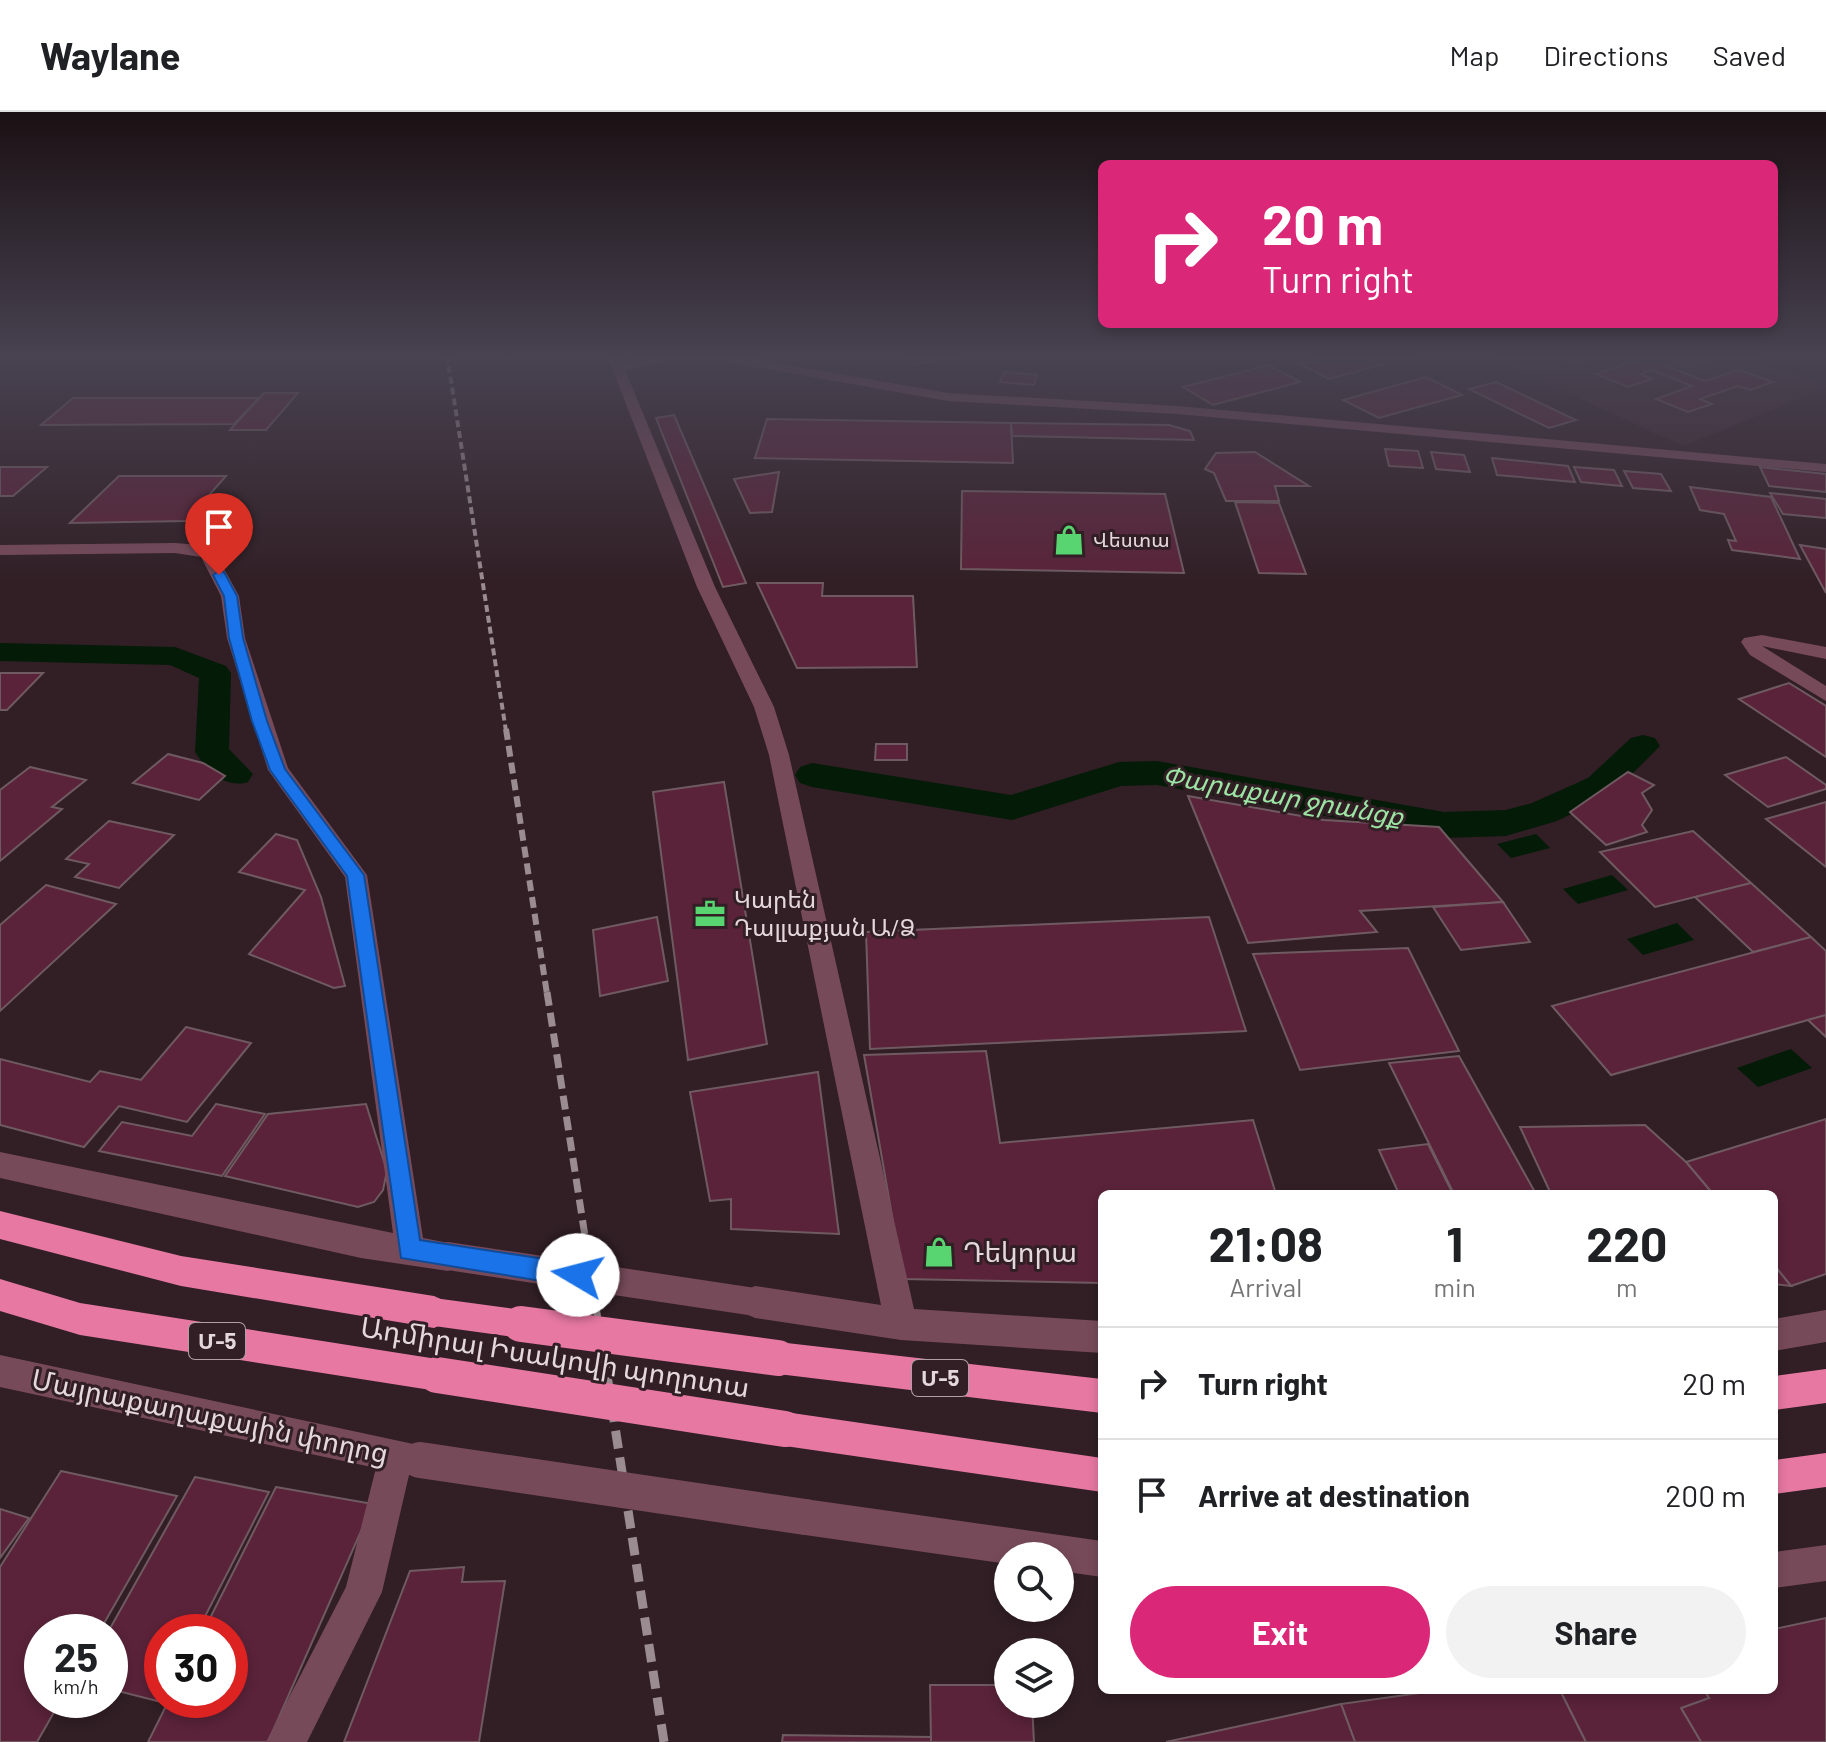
<!DOCTYPE html>
<meta charset="utf-8">
<style>
:root{--surface:#fff;--page:#f2f2f2;--text:#202124;--muted:#757577;--line:#e0e0e0;--accent:#db2777}
body{margin:0;font-family:Barlow,"Noto Sans Armenian",sans-serif;background:var(--page);color:var(--text);height:100vh;display:flex;flex-direction:column;font-size:30px;white-space:nowrap}
*{box-sizing:border-box;margin:0}
p{font-size:26px;color:var(--muted)}
.icon{flex:none;width:44px;height:44px;fill:none;stroke:currentColor;stroke-width:2;stroke-linecap:round;stroke-linejoin:round}
.map{position:relative;flex:1;overflow:hidden}
.sheet{position:absolute;left:1098px;top:1078px;width:680px;height:504px;display:flex;flex-direction:column;background:var(--surface);border-radius:12px;box-shadow:0 4px 12px #0003}
.sheet>*{flex:none}
.top-card{position:absolute;left:1098px;top:48px;width:680px;height:168px;border-radius:12px;box-shadow:0 4px 12px #0003;background:#db2777;color:#fff;overflow:hidden}
.controls{position:absolute;left:994px;top:1430px;display:grid;gap:16px}
.controls a{display:grid;place-items:center;width:80px;height:80px;border-radius:50%;background:var(--surface);box-shadow:0 4px 12px #0003;font-size:40px}
.speed{position:absolute;left:24px;top:1502px;display:flex;gap:16px;font-size:40px;font-weight:700;text-align:center}
.speed>*{display:grid;place-content:center;width:104px;height:104px;border-radius:50%;background:var(--surface);box-shadow:0 4px 12px #0003;line-height:1}
.speed small{font-size:20px;font-weight:400}
.speed .limit{border:12px solid #d22;background:#fff;color:#111}
.pin{position:absolute;display:grid;place-items:center;width:68px;height:68px;color:#fff;margin:-82px -34px;border-radius:50% 50% 50% 0;rotate:-45deg;box-shadow:0 0 8px #0007}
.pin .icon{rotate:45deg}
.me{position:absolute;width:88px;margin:-44px;rotate:278deg;stroke-linejoin:round;filter:drop-shadow(0 0 6px #0008)}
.turn{display:flex;align-items:center;gap:28px;height:168px;padding:0 32px;font-size:36px}
.turn .icon{width:104px;height:104px;stroke-width:2.5}
.turn b{display:block;font-size:56px;line-height:68px}
.eta{display:flex;justify-content:space-evenly;align-items:center;height:136px;text-align:center}
.eta b{font-size:48px;font-weight:700;line-height:56px}
.cta{display:flex;gap:16px;margin-top:auto;padding:16px 32px}
.cta a{flex:1;height:92px;border-radius:48px;background:var(--accent);color:#fff;font-size:32px;font-weight:700;line-height:92px;text-align:center}
.cta a+a{background:var(--page);color:var(--text)}
ul{padding:0;list-style:none}
li{display:flex;align-items:center;gap:24px;height:112px;padding:0 32px;border-top:2px solid var(--line)}
li div{flex:1}
li b{display:block;font-size:30px}
li em{font-style:normal}
header{display:flex;align-items:center;gap:48px;box-sizing:border-box;height:112px;padding:0 40px;background:var(--surface);border-bottom:2px solid var(--line)}
header strong{font-size:38px}
nav{display:flex;gap:44px;margin-inline-start:auto;font-size:28px}
.map>svg:first-child{display:block}
.built{fill:#3f262f}
.water{fill:#031b07}
.lines{fill:none;stroke-linecap:round;stroke-linejoin:round}
.canal{fill:#031b07;fill-rule:evenodd}
.building{fill:#5a2339;stroke:#705a61;stroke-width:2}
.minor{fill:#774a5a;fill-rule:evenodd}
.highway{fill:#e778a2;fill-rule:evenodd}
.rail-far3{stroke:#9b8c91;stroke-width:4;stroke-dasharray:7 4;stroke-linecap:butt}
.rail-far2{stroke:#9b8c91;stroke-width:6;stroke-dasharray:11 6;stroke-linecap:butt}
.rail-far1{stroke:#9b8c91;stroke-width:7;stroke-dasharray:14 7;stroke-linecap:butt}
.rail{stroke:#9b8c91;stroke-width:9;stroke-dasharray:18 9;stroke-linecap:butt}
.minor-bridge-far1{stroke:#774a5a;stroke-width:28}
.minor-bridge{stroke:#774a5a;stroke-width:36}
.highway-bridge-far1{stroke:#e778a2;stroke-width:28}
.highway-bridge{stroke:#e778a2;stroke-width:36}
.route{fill:#1a73e8;stroke:#114b97;stroke-width:2}
.labels{text-anchor:middle;stroke-width:6;stroke-linejoin:round;paint-order:stroke}
.far-poi-label{font-size:20px;fill:#e5d8dc;stroke:#311f25;text-anchor:start}
.shield{fill:#311f25;stroke:#afa0a5;stroke-width:2}
.shield-label{font-size:22px;font-weight:bold;fill:#e5d8dc}
.poi-label{font-size:24px;fill:#e5d8dc;stroke:#311f25;text-anchor:start}
.water-label{font-size:26px;font-style:italic;fill:#9ce4a4;stroke:#311f25}
.near-poi-label{font-size:28px;fill:#e5d8dc;stroke:#311f25;text-anchor:start}
.near-street-label{font-size:28px;fill:#e5d8dc;stroke:#311f25}
</style>
<header>
<strong>Waylane</strong>
<nav><a>Map</a><a>Directions</a><a>Saved</a></nav>
</header>
<div class="map">
<svg width="1826" height="1630" viewBox="0 0 1826 1630">
<rect width="100%" height="100%" fill="#311f25"/>
<polygon class="built" points="1509,243 1742,243 1826,273 1826,276 1683,334 1497,249"/>
<g class="water">
<polygon points="1536,722 1550,736 1511,746 1497,732"/>
<polygon points="1612,763 1628,778 1578,792 1563,777"/>
<polygon points="1677,811 1694,828 1643,843 1627,827"/>
<polygon points="1791,937 1812,956 1758,975 1737,956"/>
</g>
<g class="lines">
<g class="canal">
<path d="M0 531 175 535 226 554 231 561 229 637 253 662 248 670C225 677 207 659 195 640L199 566 170 553 0 549Z"/>
<polygon points="1643,623 1655,626 1660,634 1612,682 1557,709 1506,724 1444,726 1157,673 1121,674 1012,708 812,675 800,671 795,663 800,655 812,651 1011,683 1119,650 1157,649 1444,700 1506,698 1532,691 1588,666 1631,626"/>
</g>
</g>
<g class="building">
<polygon points="905,243 969,243 913,252"/>
<polygon points="1336,243 1404,243 1410,245 1329,267 1300,252"/>
<polygon points="1553,243 1602,243 1575,252"/>
<polygon points="1614,243 1639,243 1648,246 1658,243 1702,243 1713,247 1689,255 1678,250 1666,254 1705,269 1739,258 1773,270 1750,278 1738,274 1700,287 1712,292 1688,300 1656,287 1692,274 1652,258 1640,262 1652,267 1628,275 1596,262 1633,250"/>
<polygon points="1269,253 1300,270 1213,293 1183,275"/>
<polygon points="1004,260 1037,263 1034,273 1000,270"/>
<polygon points="1426,265 1462,283 1379,306 1343,288"/>
<polygon points="1496,270 1576,308 1549,316 1469,277"/>
<polygon points="264,281 298,281 266,318 230,318"/>
<polygon points="73,286 259,286 234,312 41,313"/>
<polygon points="674,303 746,471 723,475 656,306"/>
<polygon points="767,307 1011,311 1013,351 755,346"/>
<polygon points="1011,311 1169,313 1190,319 1194,328 1012,324"/>
<polygon points="1385,337 1418,339 1423,356 1389,354"/>
<polygon points="1255,340 1309,374 1275,374 1279,389 1226,389 1214,361 1205,357 1216,341"/>
<polygon points="1431,340 1464,343 1470,360 1436,357"/>
<polygon points="1492,346 1568,354 1575,370 1497,363"/>
<polygon points="0,355 47,355 13,384 0,384"/>
<polygon points="1574,355 1614,358 1622,374 1581,370"/>
<polygon points="1760,355 1826,362 1826,380 1769,374"/>
<polygon points="1624,359 1661,362 1671,379 1633,376"/>
<polygon points="779,360 772,400 750,401 734,367"/>
<polygon points="119,364 226,364 186,409 70,411"/>
<polygon points="1690,375 1771,385 1800,447 1732,438 1728,428 1736,429 1724,402 1700,398"/>
<polygon points="962,379 1165,382 1184,461 961,457"/>
<polygon points="1770,381 1826,387 1826,406 1783,402"/>
<polygon points="1235,390 1279,391 1306,462 1259,461"/>
<polygon points="1800,433 1826,437 1826,481"/>
<polygon points="757,471 823,471 822,484 913,484 917,555 797,556"/>
<polygon points="0,561 43,561 7,598 0,598"/>
<polygon points="1789,571 1826,594 1826,645 1739,587"/>
<polygon points="876,632 907,632 907,648 875,648"/>
<polygon points="168,642 203,651 225,664 199,688 133,671"/>
<polygon points="1786,645 1826,673 1826,677 1768,695 1725,663"/>
<polygon points="30,655 86,668 52,695 62,697 0,749 0,678"/>
<polygon points="1628,660 1654,673 1642,681 1652,698 1642,713 1647,720 1606,733 1570,700"/>
<polygon points="724,670 767,932 688,948 653,680"/>
<polygon points="1188,684 1324,708 1439,715 1503,790 1360,799 1377,820 1248,831"/>
<polygon points="1826,690 1826,755 1766,707"/>
<polygon points="109,709 174,723 119,776 75,765 89,752 66,747"/>
<polygon points="1693,719 1751,771 1655,795 1600,740"/>
<polygon points="276,722 297,728 321,785 345,874 334,876 249,842 305,778 239,760"/>
<polygon points="1751,771 1811,825 1753,840 1695,785"/>
<polygon points="46,773 116,792 0,899 0,813"/>
<polygon points="1503,790 1530,830 1461,838 1433,795"/>
<polygon points="657,805 668,869 600,884 593,818"/>
<polygon points="1209,805 1246,919 870,937 866,820"/>
<polygon points="1811,825 1826,839 1826,903 1611,963 1552,894"/>
<polygon points="1408,836 1459,939 1300,958 1253,842"/>
<polygon points="1826,903 1826,925 1808,908"/>
<polygon points="186,915 251,931 187,1010 119,994 84,1035 0,1013 0,947 90,970 100,959 141,968"/>
<polygon points="986,939 1000,1031 1253,1008 1276,1082 1102,1082 1102,1171 903,1167 864,943"/>
<polygon points="1459,944 1536,1082 1454,1082 1389,951"/>
<polygon points="818,960 839,1122 731,1117 731,1087 710,1089 690,980"/>
<polygon points="216,992 265,1002 222,1064 99,1039 122,1010 192,1024"/>
<polygon points="366,992 387,1059 383,1078 374,1090 358,1095 225,1064 268,1002"/>
<polygon points="1826,1007 1826,1162 1791,1174 1774,1153 1774,1082 1713,1082 1686,1050"/>
<polygon points="1645,1013 1686,1050 1713,1082 1551,1082 1520,1015"/>
<polygon points="1428,1032 1453,1082 1399,1082 1379,1038"/>
<polygon points="1774,1153 1791,1174 1774,1172"/>
<polygon points="61,1359 177,1384 99,1520 42,1520 42,1588 61,1588 37,1630 0,1630 0,1455"/>
<polygon points="195,1365 269,1380 197,1520 162,1520 161,1590 110,1577 108,1520"/>
<polygon points="276,1375 373,1392 268,1630 148,1630 169,1588 230,1588 230,1520 203,1520"/>
<polygon points="0,1397 29,1406 0,1446"/>
<polygon points="464,1455 462,1470 505,1469 479,1630 344,1630 410,1459"/>
<polygon points="1826,1506 1826,1630 1701,1630 1681,1596 1709,1586 1704,1578 1774,1578 1774,1517"/>
<polygon points="930,1573 1008,1573 1008,1592 1032,1592 1034,1630 931,1630"/>
<polygon points="1441,1578 1560,1578 1586,1630 1355,1630 1341,1592"/>
<polygon points="1560,1578 1704,1578 1709,1586 1681,1596 1701,1630 1586,1630"/>
<polygon points="1341,1592 1355,1630 1166,1630"/>
<polygon points="783,1623 931,1625 931,1630 782,1630"/>
</g>
<g class="lines">
<g class="minor">
<polygon points="607,243 619,243 622,251 659,243 732,243 948,281 1177,294 1826,352 1826,360 1177,302 948,289 722,249 666,249 625,258 715,475 774,595 789,643 914,1197 1102,1209 1102,1241 901,1228 755,1206 744,1201 739,1190 744,1179 755,1174 881,1193 769,643 754,595 697,475"/>
<polygon points="175,431 200,433 216,442 239,484 245,526 288,656 367,763 423,1126 459,1133 463,1144 459,1155 448,1159 361,1146 0,1066 0,1040 393,1121 345,765 268,658 227,526 221,484 201,445 175,441 0,443 0,433"/>
<polygon points="1762,523 1826,535 1826,547 1762,534 1826,574 1826,589 1750,543 1741,530 1744,526"/>
<polygon points="1826,1198 1826,1230 1774,1239 1774,1207"/>
<polygon points="0,1243 432,1336 437,1348 432,1360 420,1365 409,1363 382,1480 307,1630 266,1630 346,1475 376,1356 0,1275"/>
<polygon points="805,1387 1102,1429 1102,1465 1060,1459 1060,1444 1008,1444 1008,1452 805,1423 792,1418 787,1405 792,1392"/>
<polygon points="1826,1433 1826,1469 1774,1476 1774,1440"/>
</g>
<g class="highway">
<polygon points="0,1099 181,1144 434,1184 445,1189 450,1200 445,1211 434,1216 181,1174 0,1127"/>
<polygon points="0,1167 80,1191 437,1247 449,1251 453,1263 449,1275 437,1279 80,1223 0,1199"/>
<polygon points="778,1230 1102,1267 1102,1301 778,1262 766,1258 762,1246 766,1234"/>
<polygon points="1826,1257 1826,1291 1774,1298 1774,1264"/>
<polygon points="785,1300 1102,1346 1102,1380 785,1334 773,1329 768,1317 773,1305"/>
<polygon points="1826,1341 1826,1375 1774,1382 1774,1348"/>
</g>
<polyline class="rail-far3" points="447,243 506,619"/>
<polyline class="rail-far2" points="506,617 547,882"/>
<polyline class="rail-far1" points="547,880 599,1214"/>
<polyline class="rail" points="599,1212 664,1630"/>
<polyline class="minor-bridge-far1" points="448,1144 755,1190"/>
<polyline class="minor-bridge" points="420,1348 805,1405"/>
<polyline class="highway-bridge-far1" points="434,1200 536,1214"/>
<g class="highway-bridge">
<polyline points="521,1212 778,1246"/>
<polyline points="437,1263 785,1317"/>
</g>
</g>
<linearGradient id="sky" x2="0" y2="1"><stop stop-color="#1b1114"/><stop offset="0.52" stop-color="#484251"/><stop offset="1" stop-color="#484251" stop-opacity="0"/></linearGradient>
<rect width="1826" height="471" fill="url(#sky)"/>
<polygon class="route" points="219,459 224,460 237,484 243,526 267,609 285,657 364,763 420,1128 578,1152 586,1155 590,1163 586,1172 578,1175 401,1146 347,764 270,658 252,609 229,526 224,484 213,463"/>
<defs>
<g id="shop-bare" transform="scale(2.4)"><path d="M-5-2.5h2.3a2.7 3.5 0 0 1 5.4 0H5L5.5 6h-11ZM-1.5-2.5h3a1.5 2.3 0 0 0-3 0Z" fill="#58d570" stroke="#311f25" stroke-width="2.5" paint-order="stroke"/></g>
<g id="office-bare" transform="scale(2.4)"><path d="M-6-3h4V-5.5h4V-3h4V5H-6ZM-1-4.5V-3h2v-1.5ZM-6 0V1H6V0Z" fill="#58d570" stroke="#311f25" stroke-width="2.5" paint-order="stroke"/></g>
</defs>
<g fill-rule="evenodd">
<use href="#shop-bare" x="1069" y="428"/>
<use href="#office-bare" x="710" y="802"/>
<use href="#shop-bare" x="939" y="1140"/>
</g>
<g class="labels">
<g class="far-poi-label">
<text x="1093" y="435">Վեստա</text>
</g>
<g class="shield">
<rect x="189" y="1211" width="56" height="36" rx="6"/>
<rect x="912" y="1248" width="56" height="36" rx="6"/>
</g>
<g class="shield-label">
<text x="217" y="1237">Մ-5</text>
<text x="940" y="1274">Մ-5</text>
</g>
<g class="poi-label">
<text x="734" y="796">Կարեն<tspan x="734" dy="28">Դալլաքյան Ա/Ձ</tspan></text>
</g>
<g class="water-label">
<text transform="translate(1283 684) rotate(10)" y="9">Փարաքար ջրանցք</text>
</g>
<g class="near-poi-label">
<text x="963" y="1150">Դեկորա</text>
</g>
<g class="near-street-label">
<text transform="translate(555 1245) rotate(9)" y="10">Ադմիրալ Իսակովի պողոտա</text>
<text transform="translate(210 1304) rotate(12)" y="10">Մայրաքաղաքային փողոց</text>
</g>
</g>
</svg>
<div class="controls">
<a><svg class="icon" aria-label="search" viewBox="0 0 24 24"><circle cx="10" cy="10" r="6"/><path d="M15 15l6 6"/></svg></a>
<a><svg class="icon" aria-label="layers" viewBox="0 0 24 24"><path d="M12 4l9 5-9 5-9-5zM3 14l9 5 9-5"/></svg></a>
</div>
<div class="speed"><div>25<small>km/h</small></div><div class="limit">30</div></div>
<div class="pin" style="left:219px;top:463px;background:#d93025"><svg class="icon" aria-label="arrive" viewBox="0 0 24 24"><path d="M6 21V4h12l-3 4 3 4H6"/></svg></div>
<svg class="me" style="left:578px;top:1163px" viewBox="-20 -20 40 40"><circle r="19" fill="#fff"/><path d="M0-13L10 11 0 6-10 11z" fill="#1a73e8"/></svg>
<div class="top-card">
<div class="turn"><svg class="icon" aria-label="right" viewBox="0 0 24 24"><path d="M7 20v-9h11M14 6l5 5-5 5"/></svg><div><b>20 m</b>Turn right</div></div>
</div>
<section class="sheet">
<div class="eta">
<div><b>21:08</b><p>Arrival</p></div>
<div><b>1</b><p>min</p></div>
<div><b>220</b><p>m</p></div>
</div>
<ul>
<li><svg class="icon" aria-label="right" viewBox="0 0 24 24"><path d="M7 20v-9h11M14 6l5 5-5 5"/></svg><div><b>Turn right</b></div><em>20 m</em></li>
<li><svg class="icon" aria-label="arrive" viewBox="0 0 24 24"><path d="M6 21V4h12l-3 4 3 4H6"/></svg><div><b>Arrive at destination</b></div><em>200 m</em></li>
</ul>
<div class="cta"><a>Exit</a><a>Share</a></div>
</section>
</div>
